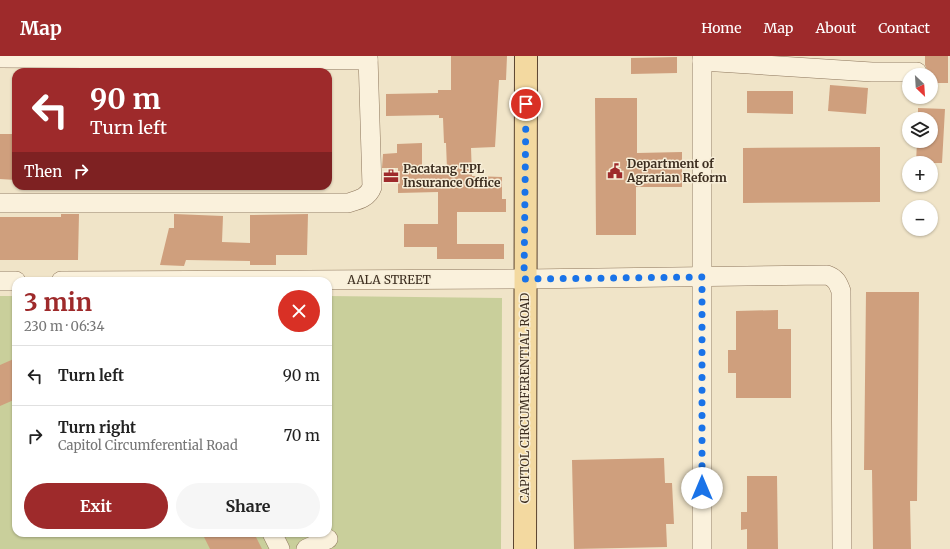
<!DOCTYPE html>
<meta charset="utf-8">
<style>
:root{--surface:#fff;--page:#f6f6f6;--text:#222;--muted:#767676;--line:#e0e0e0;--accent:#9e2a2b}
body{margin:0;font-family:Merriweather,serif;background:var(--page);color:var(--text);height:100vh;display:flex;flex-direction:column;font-size:15px;white-space:nowrap}
*{box-sizing:border-box;margin:0}
p{font-size:13px;color:var(--muted)}
.icon{flex:none;width:22px;height:22px;fill:none;stroke:currentColor;stroke-width:2;stroke-linecap:round;stroke-linejoin:round}
.map{position:relative;flex:1;overflow:hidden}
.side{position:absolute;left:12px;top:221px;width:320px;height:260px;display:flex;flex-direction:column;background:var(--surface);border-radius:12px;box-shadow:0 1px 3px #0004}
.side>*{flex:none}
.hud{position:absolute;left:12px;top:12px;width:320px;height:122px;border-radius:12px;box-shadow:0 1px 3px #0004;background:#9e2a2b;color:#fff;overflow:hidden}
.needle{width:26px;rotate:155deg}
.fabs{position:absolute;left:902px;top:12px;display:grid;gap:8px}
.fabs a{display:grid;place-items:center;width:36px;height:36px;border-radius:50%;background:var(--surface);box-shadow:0 1px 3px #0004;font-size:20px}
.pin{position:absolute;display:grid;place-items:center;width:34px;height:34px;color:#fff;margin:-17px;border:2px solid #fff;border-radius:50%;box-shadow:0 1px 4px #0007}
.me{position:absolute;width:44px;margin:-22px;rotate:0deg;stroke-linejoin:round;filter:drop-shadow(0 0 3px #0008)}
.turn{display:flex;align-items:center;gap:14px;height:84px;padding:0 12px;font-size:18px}
.turn .icon{width:52px;height:52px;stroke-width:2.5}
.turn b{display:block;font-size:28px;line-height:34px}
.then{display:flex;align-items:center;height:38px;padding:0 12px;background:#0003;gap:8px;font-size:15px}
.round{display:grid;place-items:center;flex:none;width:42px;height:42px;border-radius:21px;background:var(--page)}
.summary{display:flex;align-items:center;justify-content:space-between;height:68px;padding:0 12px}
h1{font-size:24px;font-weight:700;line-height:30px;color:var(--accent)}
.primary-button{display:flex;gap:8px;margin-top:auto;padding:8px 12px}
.primary-button a{flex:1;height:46px;border-radius:24px;background:var(--accent);color:#fff;font-size:16px;font-weight:700;line-height:46px;text-align:center}
.primary-button a+a{background:var(--page);color:var(--text)}
ul{padding:0;list-style:none}
li{display:flex;align-items:center;gap:12px;height:60px;padding:0 12px;border-top:1px solid var(--line)}
li div{flex:1}
li b{display:block;font-size:15px}
li em{font-style:normal}
header{display:flex;align-items:center;gap:24px;box-sizing:border-box;height:56px;padding:0 20px;background:var(--accent);color:#fff}
header strong{font-size:19px}
nav{display:flex;gap:22px;margin-inline-start:auto;font-size:14px}
.map>svg:first-child{display:block}
.green{fill:#c9cf9b}
.building{fill:#cf9f7d}
.lines{fill:none;stroke-linecap:round;stroke-linejoin:round}
.minor-casing{stroke:#8d765c;stroke-width:20}
.major-casing{stroke:#5b4430;stroke-width:24}
.minor{stroke:#faf1dc;stroke-width:19}
.major{stroke:#f3d9a0;stroke-width:22}
.route{stroke:#1a73e8;stroke-width:7;stroke-dasharray:0 12.6}
.labels{text-anchor:middle;stroke-width:3;stroke-linejoin:round;paint-order:stroke}
.poi-label{font-size:12px;font-weight:bold;fill:#3d2e20;stroke:#f7eed8;text-anchor:start}
.street-label{font-size:12px;fill:#3d2e20;stroke:#f7eed8}
</style>
<header>
<strong>Map</strong>
<nav><a>Home</a><a>Map</a><a>About</a><a>Contact</a></nav>
</header>
<div class="map">
<svg width="950" height="493" viewBox="0 0 950 493">
<rect width="100%" height="100%" fill="#f0e4c8"/>
<polygon class="green" points="0,240 16,240 16,477 328,477 328,240 502,242 501,493 0,493"/>
<g class="building">
<polygon points="451,0 507,0 506,24 499,24 495,91 471,92 472,120 502,121 502,143 506,143 506,156 457,156 457,188 504,188 504,203 437,203 437,191 404,191 404,168 438,168 438,136 398,137 398,112 382,112 383,98 397,97 397,88 422,87 422,113 447,113 446,87 444,87 443,62 439,62 439,59 386,60 386,38 438,37 438,34 451,34"/>
<polygon points="925,0 948,0 948,27 931,27 931,19 927,19 928,16 925,9"/>
<polygon points="677,1 677,17 631,18 631,2"/>
<polygon points="830,29 868,32 866,58 828,55"/>
<polygon points="747,35 793,35 793,58 747,57"/>
<polygon points="595,42 637,42 637,97 682,96 682,131 636,131 636,179 596,179"/>
<polygon points="918,52 945,53 942,107 916,107 917,85 931,85 931,63 918,63"/>
<polygon points="0,78 16,78 16,124 0,123"/>
<polygon points="880,91 880,146 743,147 743,92"/>
<polygon points="61,158 79,158 78,204 0,204 0,161 61,161"/>
<polygon points="174,158 223,160 222,186 250,187 250,159 308,158 307,199 276,199 276,209 250,209 250,205 186,204 184,210 160,209 169,172 174,172"/>
<polygon points="866,236 919,236 917,445 910,445 911,493 873,493 872,414 864,414"/>
<polygon points="778,254 778,273 791,273 791,342 736,342 736,317 728,317 728,294 736,294 736,255"/>
<polygon points="16,302 16,343 0,350 0,309"/>
<polygon points="664,402 665,427 672,427 674,468 666,468 667,491 574,493 572,404"/>
<polygon points="747,420 777,420 778,493 747,493 747,473 741,474 741,456 747,456"/>
<polygon points="213,477 254,477 262,493 210,493 204,481"/>
</g>
<g class="lines">
<g class="minor-casing">
<g id="minor">
<polyline points="702,0 702,493"/>
<polyline points="0,2 368,4"/>
<polyline points="702,5 872,16 917,16"/>
<path d="M0 147H348C358 144 368 142 372 131L368 0"/>
<polyline points="0,225 16,225"/>
<path d="M61 225 525 223 827 219C836 222 838 227 841 235L842 493"/>
<polyline points="272,477 280,493"/>
<polyline points="306,493 328,483"/>
</g>
</g>
<g class="major-casing">
<polyline id="major" points="525,493 526,0"/>
</g>
<use href="#minor" class="minor"/>
<use href="#major" class="major"/>
</g>
<g class="lines">
<polyline class="route" points="526,48 524,223 702,221 702,432"/>
</g>
<defs>
<g id="civic-bare" transform="scale(1.2)"><path d="M-.6-6.5H3V-4.5H.6V-3L4-1V1h2V6H-6V1h2V-1L-.6-3ZM-1.2 2.5V6h2.4V2.5Z" fill="#9e2a2b" stroke="#f7eed8" stroke-width="2.5" paint-order="stroke"/></g>
<g id="office-bare" transform="scale(1.2)"><path d="M-6-3h4V-5.5h4V-3h4V5H-6ZM-1-4.5V-3h2v-1.5ZM-6 0V1H6V0Z" fill="#9e2a2b" stroke="#f7eed8" stroke-width="2.5" paint-order="stroke"/></g>
</defs>
<g fill-rule="evenodd">
<use href="#civic-bare" x="615" y="115"/>
<use href="#office-bare" x="391" y="120"/>
</g>
<g class="labels">
<g class="poi-label">
<text x="627" y="112">Department of<tspan x="627" dy="14">Agrarian Reform</tspan></text>
<text x="403" y="117">Pacatang TPL<tspan x="403" dy="14">Insurance Office</tspan></text>
</g>
<g class="street-label">
<text x="389" y="228">AALA STREET</text>
<text transform="translate(525 342) rotate(-90)" y="4">CAPITOL CIRCUMFERENTIAL ROAD</text>
</g>
</g>
</svg>
<div class="fabs">
<a><svg class="needle" viewBox="-14 -14 28 28"><path d="M0-13l5 13h-10z" fill="#e53935"/><path d="M0 13l5-13h-10z" fill="#767676"/></svg></a>
<a><svg class="icon" aria-label="layers" viewBox="0 0 24 24"><path d="M12 4l9 5-9 5-9-5zM3 14l9 5 9-5"/></svg></a>
<a>+</a>
<a>−</a>
</div>
<div class="pin" style="left:526px;top:48px;background:#d93025"><svg class="icon" aria-label="arrive" viewBox="0 0 24 24"><path d="M6 21V4h12l-3 4 3 4H6"/></svg></div>
<svg class="me" style="left:702px;top:432px" viewBox="-20 -20 40 40"><circle r="19" fill="#fff"/><path d="M0-13L10 11 0 6-10 11z" fill="#1a73e8"/></svg>
<div class="hud">
<div class="turn"><svg class="icon" aria-label="left" viewBox="0 0 24 24"><path d="M17 20v-9H6M10 6l-5 5 5 5"/></svg><div><b>90 m</b>Turn left</div></div>
<div class="then">Then<svg class="icon" aria-label="right" viewBox="0 0 24 24"><path d="M7 20v-9h11M14 6l5 5-5 5"/></svg></div>
</div>
<section class="side">
<div class="summary"><div><h1>3 min</h1><p>230 m · 06:34</p></div><a class="round" style="background:#d93025;color:#fff"><svg class="icon" aria-label="close" viewBox="0 0 24 24"><path d="M6 6l12 12M18 6L6 18"/></svg></a></div>
<ul>
<li><svg class="icon" aria-label="left" viewBox="0 0 24 24"><path d="M17 20v-9H6M10 6l-5 5 5 5"/></svg><div><b>Turn left</b></div><em>90 m</em></li>
<li><svg class="icon" aria-label="right" viewBox="0 0 24 24"><path d="M7 20v-9h11M14 6l5 5-5 5"/></svg><div><b>Turn right</b><p>Capitol Circumferential Road</p></div><em>70 m</em></li>
</ul>
<div class="primary-button"><a>Exit</a><a>Share</a></div>
</section>
</div>
